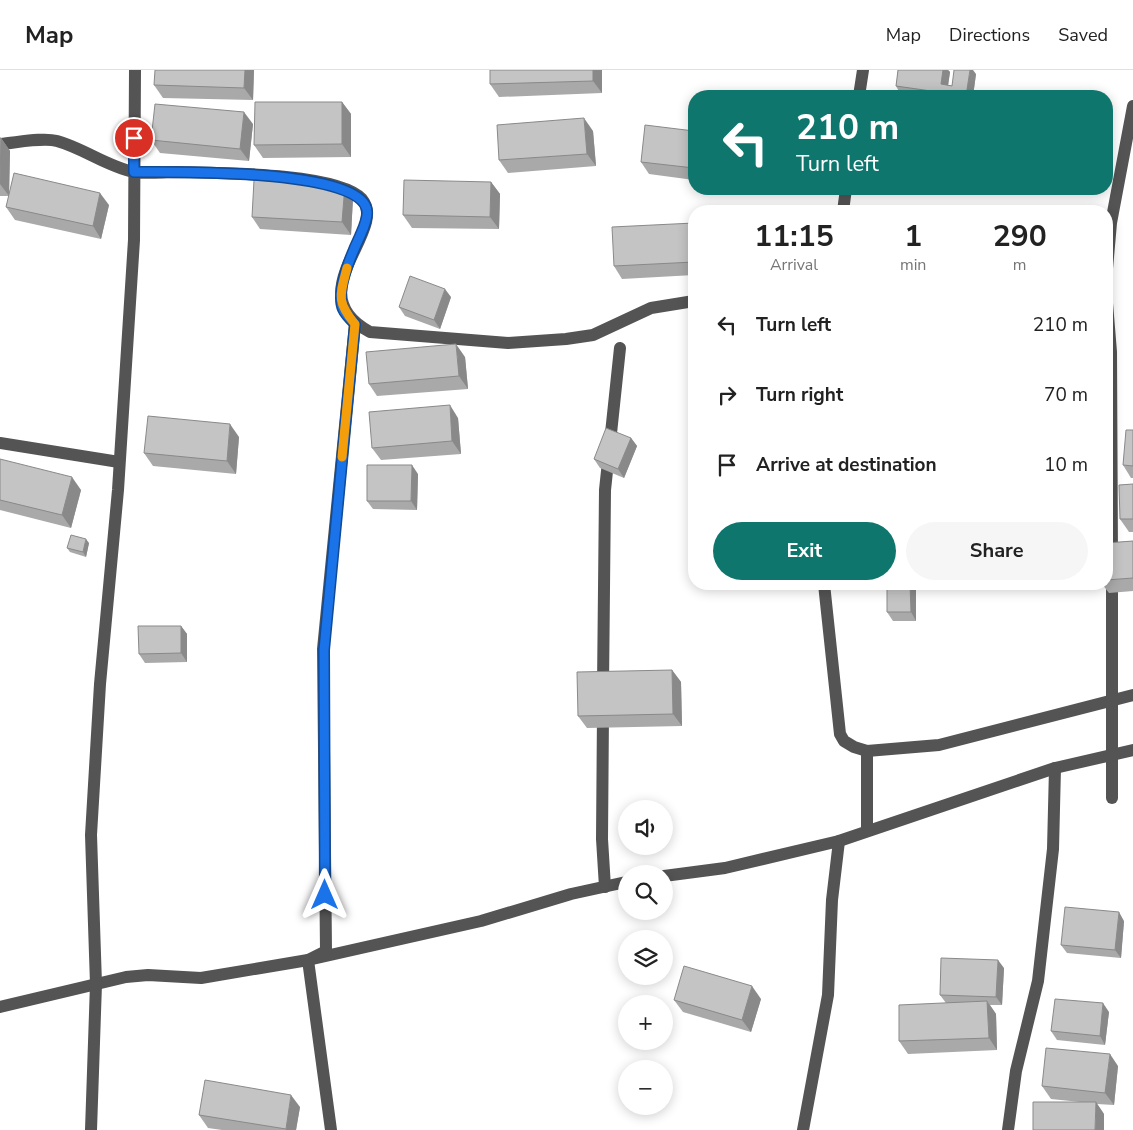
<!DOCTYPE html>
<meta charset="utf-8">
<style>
:root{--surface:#fff;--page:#f6f6f6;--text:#222;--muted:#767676;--line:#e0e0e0;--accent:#0f766e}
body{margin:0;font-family:"Nunito Sans",sans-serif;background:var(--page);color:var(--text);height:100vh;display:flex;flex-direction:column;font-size:19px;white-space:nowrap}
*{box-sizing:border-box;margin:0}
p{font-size:16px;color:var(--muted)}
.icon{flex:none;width:28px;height:28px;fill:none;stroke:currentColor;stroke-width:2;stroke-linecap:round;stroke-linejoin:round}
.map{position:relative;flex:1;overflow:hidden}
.details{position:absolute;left:688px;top:135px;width:425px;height:385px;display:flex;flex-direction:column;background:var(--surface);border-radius:20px;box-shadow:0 2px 12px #0003}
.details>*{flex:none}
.hud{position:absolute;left:688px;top:20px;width:425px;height:105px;border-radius:20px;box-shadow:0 2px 12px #0003;background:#0f766e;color:#fff;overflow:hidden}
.fabs{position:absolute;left:618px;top:730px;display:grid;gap:10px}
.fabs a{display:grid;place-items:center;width:55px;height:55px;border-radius:50%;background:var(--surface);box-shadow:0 2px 12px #0003;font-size:25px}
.pin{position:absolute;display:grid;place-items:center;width:42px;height:42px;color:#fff;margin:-21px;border:2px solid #fff;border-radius:50%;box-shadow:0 1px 5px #0007}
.me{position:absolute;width:55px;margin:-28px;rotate:0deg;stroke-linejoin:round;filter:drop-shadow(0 0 4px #0008)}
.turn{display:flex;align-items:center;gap:18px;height:105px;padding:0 25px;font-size:22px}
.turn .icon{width:65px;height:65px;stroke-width:2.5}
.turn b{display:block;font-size:35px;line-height:42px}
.eta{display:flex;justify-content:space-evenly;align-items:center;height:85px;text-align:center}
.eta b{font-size:30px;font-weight:700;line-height:35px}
.button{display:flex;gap:10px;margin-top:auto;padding:10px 25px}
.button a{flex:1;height:58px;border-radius:30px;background:var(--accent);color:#fff;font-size:20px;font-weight:700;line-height:58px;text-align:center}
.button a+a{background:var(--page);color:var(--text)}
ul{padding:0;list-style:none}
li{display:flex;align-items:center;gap:15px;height:70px;padding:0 25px}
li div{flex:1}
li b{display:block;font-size:19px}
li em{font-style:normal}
header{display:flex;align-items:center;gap:30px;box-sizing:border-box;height:70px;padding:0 25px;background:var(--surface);border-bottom:1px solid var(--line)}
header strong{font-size:24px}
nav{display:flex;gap:28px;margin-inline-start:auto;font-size:18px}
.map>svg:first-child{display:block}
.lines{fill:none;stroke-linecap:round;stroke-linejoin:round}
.minor{stroke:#545454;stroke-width:12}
.wall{fill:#a9a9a9}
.shaded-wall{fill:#898989}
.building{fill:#c4c4c4;stroke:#898989}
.route-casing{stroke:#114b97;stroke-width:12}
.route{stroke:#1a73e8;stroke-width:9}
.slow{stroke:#f59e0b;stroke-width:9}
</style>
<header>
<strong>Map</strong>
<nav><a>Map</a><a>Directions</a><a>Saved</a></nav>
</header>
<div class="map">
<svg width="1133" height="1060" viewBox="0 0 1133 1060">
<rect width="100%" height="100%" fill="#fff"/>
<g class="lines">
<g class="minor">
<polyline points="859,26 863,0"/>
<path d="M0 74C15 73 43 67 57 71 83 78 108 97 134 102 147 104 163 102 176 102 213 103 338 102 362 129 389 161 297 223 370 262L508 273 566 269 593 265 651 238 694 231"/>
<polyline points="843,141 846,119"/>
<polyline points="1106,210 1111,153 1133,36"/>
<polyline points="1106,221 1111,282 1112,488"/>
<polyline points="0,373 119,392"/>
<polyline points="1112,508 1112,728"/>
<polyline points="824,514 840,664 844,671 854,677 867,681 939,675 1133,625"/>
<polyline points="603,617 605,420 620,278"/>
<polyline points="603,642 602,769 605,817"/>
<polyline points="867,681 867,761"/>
<polyline points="664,806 725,798 839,771 1055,698 1133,680"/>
<polyline points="0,937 126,907 148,905 201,908 308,890 481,851 571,824 626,812"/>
<polyline points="91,1060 96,914 91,765 100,614 118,420 134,170 135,0"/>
<polyline points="331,1060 308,890 326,881 323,579 355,254"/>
<polyline points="803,1060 828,925 832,830 839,771"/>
<polyline points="1008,1060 1016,1001 1038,911 1053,779 1055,698"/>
</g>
</g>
<g class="wall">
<polygon points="254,0 253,30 163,28 154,15"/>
<polygon points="490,0 602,0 602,23 499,27 490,14"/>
<polygon points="898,0 948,0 950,2 948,15 952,16 976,4 973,26 912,26 901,25 896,16"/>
<polygon points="342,32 351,44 351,87 263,88 254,75"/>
<polygon points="253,54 249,91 160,83 151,70"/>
<polygon points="593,61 596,96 508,103 499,90"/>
<polygon points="694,61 694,110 649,104 641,92"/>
<polygon points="0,68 1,68 10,81 9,125 109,135 101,169 15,150 6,137 9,126 0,126"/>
<polygon points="491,112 500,124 499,159 412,158 403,145"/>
<polygon points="345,115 353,128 351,165 260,159 252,147"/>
<polygon points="694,153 694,205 622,209 614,196"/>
<polygon points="451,227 440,259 405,246 399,237"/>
<polygon points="465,287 468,319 377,326 369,314"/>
<polygon points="458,348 461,384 381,390 372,378"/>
<polygon points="1133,360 1133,408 1131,408 1123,395"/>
<polygon points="239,367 236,404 153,396 144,383"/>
<polygon points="631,368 637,376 624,408 600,398 594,389"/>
<polygon points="0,389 81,420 71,458 0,440"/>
<polygon points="418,404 417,440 373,439 367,431"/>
<polygon points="1133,414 1133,462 1129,462 1120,449"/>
<polygon points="1133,471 1133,521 1109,523 1102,514 1106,514 1106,473"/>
<polygon points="89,473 86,487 70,482 67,478"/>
<polygon points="887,514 916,514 916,551 893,551 887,542"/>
<polygon points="181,556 187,564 187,592 145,593 139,584"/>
<polygon points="672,600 681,612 682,656 587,658 578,646"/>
<polygon points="1124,851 1121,888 1067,883 1061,875"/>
<polygon points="1004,898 1002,935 990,935 996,944 997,980 908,984 899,971 946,933 940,925"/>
<polygon points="761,929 751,962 683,942 674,930"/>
<polygon points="1109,942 1105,975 1057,970 1051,961"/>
<polygon points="1118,996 1114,1035 1097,1034 1104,1044 1080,1032 1051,1029 1042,1016"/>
<polygon points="300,1037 296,1060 222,1060 208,1058 199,1045"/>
</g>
<g class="shaded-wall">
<polygon points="245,0 254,0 253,30 244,18"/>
<polygon points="593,0 602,0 602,23 593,11"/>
<polygon points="943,0 948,0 950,2 947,23 941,14"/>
<polygon points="970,0 973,0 976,4 973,26 966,26"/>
<polygon points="342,32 351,44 351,87 342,74"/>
<polygon points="244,42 253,54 249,91 240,79"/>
<polygon points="584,48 593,61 596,96 587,84"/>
<polygon points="1,68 10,81 9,126 0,114"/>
<polygon points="491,112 500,124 499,159 490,147"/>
<polygon points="345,115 353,128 351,165 342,152"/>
<polygon points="100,123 109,135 101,169 93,156"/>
<polygon points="445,219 451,227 440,259 434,250"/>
<polygon points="456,274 465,287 468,319 459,306"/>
<polygon points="450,335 458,348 461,384 452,371"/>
<polygon points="230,354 239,367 236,404 227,391"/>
<polygon points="631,368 637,376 624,408 618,399"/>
<polygon points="412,395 418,404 417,440 411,431"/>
<polygon points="72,407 81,420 71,458 62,445"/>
<polygon points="86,469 89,473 86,487 83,482"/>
<polygon points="910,514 916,514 916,551 911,542"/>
<polygon points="181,556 187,564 187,592 181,583"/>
<polygon points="672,600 681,612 682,656 673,644"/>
<polygon points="1119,842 1124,851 1121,888 1115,880"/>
<polygon points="998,890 1004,898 1002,935 996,927"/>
<polygon points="752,916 761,929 751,962 742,950"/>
<polygon points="987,931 996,944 997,980 989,968"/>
<polygon points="1103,933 1109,942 1105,975 1100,966"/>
<polygon points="1110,984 1118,996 1114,1035 1105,1023"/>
<polygon points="291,1025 300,1037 296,1060 286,1060"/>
<polygon points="1096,1032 1104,1044 1104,1060 1095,1060"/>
</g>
<g class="building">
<polygon points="155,0 245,0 244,18 154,15"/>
<polygon points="490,0 593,0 593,11 490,14"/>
<polygon points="898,0 943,0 941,14 952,16 954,0 970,0 966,26 896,16"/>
<polygon points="255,32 342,32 342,74 254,75"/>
<polygon points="155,34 244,42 240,79 151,70"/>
<polygon points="584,48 587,84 499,90 497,55"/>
<polygon points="645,55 694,61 694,98 641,92"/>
<polygon points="0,68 1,68 0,114"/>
<polygon points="14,103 100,123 93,156 6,137"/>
<polygon points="254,110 345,115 342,152 252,147"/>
<polygon points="404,110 491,112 490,147 403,145"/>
<polygon points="974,137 1044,138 1044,141 974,141"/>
<polygon points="694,153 694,192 614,196 612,157"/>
<polygon points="410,206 445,219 434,250 399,237"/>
<polygon points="456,274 459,306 369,314 366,282"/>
<polygon points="694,334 694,363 691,335"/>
<polygon points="450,335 452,371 372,378 369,342"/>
<polygon points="148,346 230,354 227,391 144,383"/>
<polygon points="606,358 631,368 618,399 594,389"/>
<polygon points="1126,360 1133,360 1133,396 1123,395"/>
<polygon points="0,389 72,407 62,445 0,430"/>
<polygon points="367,395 412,395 411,431 367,431"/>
<polygon points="1133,414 1133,449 1120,449 1119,415"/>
<polygon points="71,465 86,469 83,482 67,478"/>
<polygon points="1133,471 1133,508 1106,510 1106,473"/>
<polygon points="887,514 910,514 911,542 887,542"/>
<polygon points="138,556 181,556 181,583 139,584"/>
<polygon points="672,600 673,644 578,646 577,602"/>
<polygon points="1065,837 1119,842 1115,880 1061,875"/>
<polygon points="941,888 998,890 996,927 940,925"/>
<polygon points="684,896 752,916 742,950 674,930"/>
<polygon points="1055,929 1103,933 1100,966 1051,961"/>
<polygon points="987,931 989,968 899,971 899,935"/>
<polygon points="1046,978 1110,984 1105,1023 1042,1016"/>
<polygon points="205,1010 291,1025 286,1059 199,1045"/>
<polygon points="1033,1032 1096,1032 1095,1060 1033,1060"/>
</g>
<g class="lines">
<g class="route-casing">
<path id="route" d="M134 68V102C170 102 363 98 367 141 368 149 363 159 360 166 352 183 335 221 343 239 345 244 351 250 355 254L324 580 325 825"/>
</g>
<use href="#route" class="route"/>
<path class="slow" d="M342 387 355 254C336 231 340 225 347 198"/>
</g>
</svg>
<div class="fabs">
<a><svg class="icon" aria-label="sound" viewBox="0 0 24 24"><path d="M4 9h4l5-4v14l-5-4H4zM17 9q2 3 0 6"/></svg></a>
<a><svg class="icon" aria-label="search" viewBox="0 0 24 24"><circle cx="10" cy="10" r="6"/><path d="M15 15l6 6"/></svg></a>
<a><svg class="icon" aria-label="layers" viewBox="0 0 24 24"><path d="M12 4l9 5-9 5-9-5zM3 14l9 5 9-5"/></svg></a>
<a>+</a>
<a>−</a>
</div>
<div class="pin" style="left:134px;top:68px;background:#d93025"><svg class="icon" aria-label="arrive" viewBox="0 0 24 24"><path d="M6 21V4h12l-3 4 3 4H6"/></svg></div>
<svg class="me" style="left:325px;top:825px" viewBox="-20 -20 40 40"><path d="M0-17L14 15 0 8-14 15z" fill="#1a73e8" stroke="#fff" stroke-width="4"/></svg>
<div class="hud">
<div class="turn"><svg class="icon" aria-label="left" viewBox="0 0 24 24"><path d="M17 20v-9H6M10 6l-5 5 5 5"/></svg><div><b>210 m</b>Turn left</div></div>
</div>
<section class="details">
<div class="eta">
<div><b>11:15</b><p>Arrival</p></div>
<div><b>1</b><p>min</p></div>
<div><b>290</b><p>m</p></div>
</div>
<ul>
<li><svg class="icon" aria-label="left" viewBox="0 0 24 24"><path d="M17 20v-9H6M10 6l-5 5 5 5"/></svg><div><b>Turn left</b></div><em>210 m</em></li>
<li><svg class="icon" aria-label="right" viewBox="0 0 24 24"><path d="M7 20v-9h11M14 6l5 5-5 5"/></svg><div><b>Turn right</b></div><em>70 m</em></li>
<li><svg class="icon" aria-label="arrive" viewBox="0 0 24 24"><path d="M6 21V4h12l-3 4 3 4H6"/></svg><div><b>Arrive at destination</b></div><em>10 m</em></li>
</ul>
<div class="button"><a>Exit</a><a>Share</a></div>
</section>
</div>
